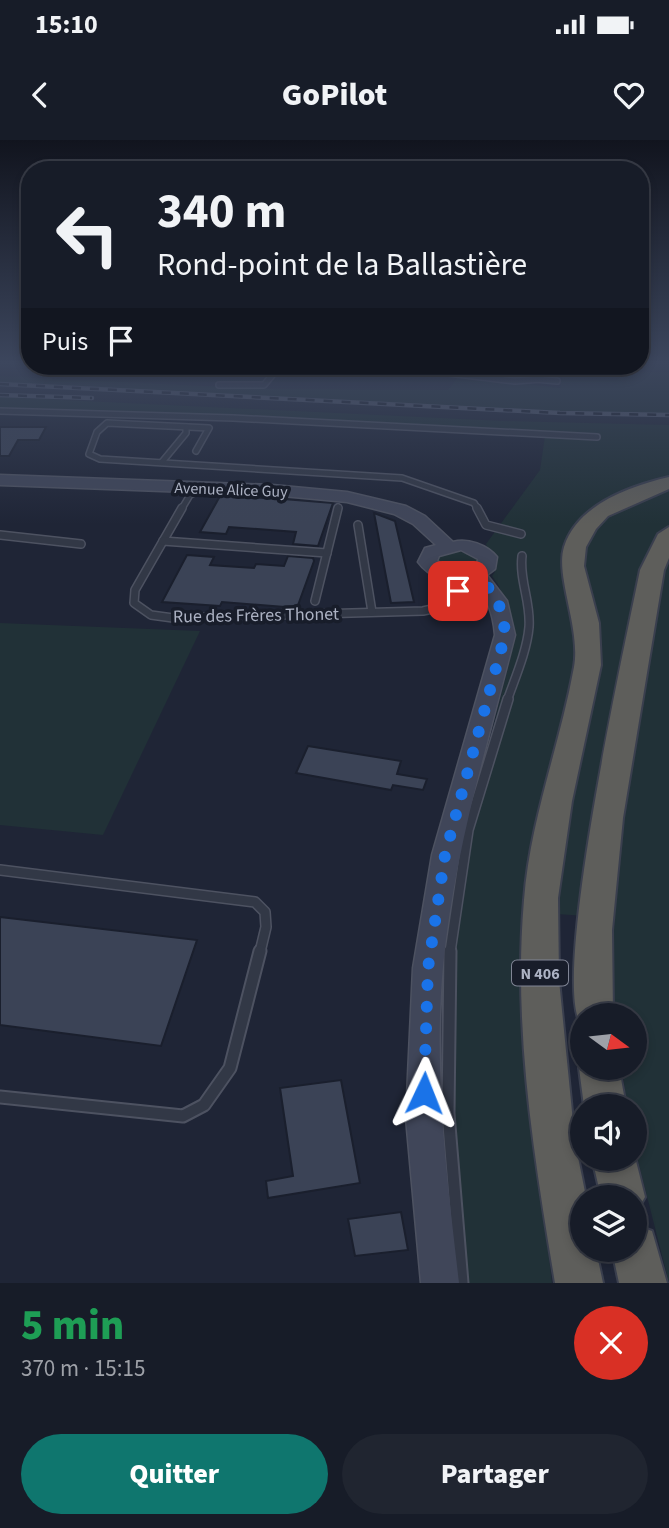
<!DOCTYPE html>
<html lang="fr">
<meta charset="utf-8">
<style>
:root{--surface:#171c28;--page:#202530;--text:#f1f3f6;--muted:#9ea1a8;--line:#363a45;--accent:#0f766e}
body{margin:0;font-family:"Source Sans 3",sans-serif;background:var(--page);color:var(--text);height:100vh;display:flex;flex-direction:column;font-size:26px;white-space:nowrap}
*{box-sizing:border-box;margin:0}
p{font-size:23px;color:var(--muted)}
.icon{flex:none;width:38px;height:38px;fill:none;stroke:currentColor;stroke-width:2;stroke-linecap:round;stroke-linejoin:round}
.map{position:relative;height:1143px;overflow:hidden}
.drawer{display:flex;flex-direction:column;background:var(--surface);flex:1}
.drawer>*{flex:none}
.hud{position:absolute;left:21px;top:21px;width:628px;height:214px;border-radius:28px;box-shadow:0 4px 10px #0003,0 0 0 2px var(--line);background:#171c28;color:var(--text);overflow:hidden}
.needle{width:46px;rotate:105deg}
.tools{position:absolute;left:570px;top:863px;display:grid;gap:14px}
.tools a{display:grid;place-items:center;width:77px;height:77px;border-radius:50%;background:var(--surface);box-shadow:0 4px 10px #0003,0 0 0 2px var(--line);font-size:35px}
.pin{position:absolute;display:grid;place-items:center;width:60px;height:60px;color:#fff;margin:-30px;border-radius:14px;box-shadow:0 4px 10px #0006}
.me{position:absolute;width:77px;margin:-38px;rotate:2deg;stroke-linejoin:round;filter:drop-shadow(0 0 5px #0008)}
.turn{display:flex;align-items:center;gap:24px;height:147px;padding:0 21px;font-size:32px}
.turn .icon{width:91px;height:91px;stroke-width:2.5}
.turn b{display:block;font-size:49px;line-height:60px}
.then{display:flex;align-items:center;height:66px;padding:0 21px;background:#0003;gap:14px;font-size:26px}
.round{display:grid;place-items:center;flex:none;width:74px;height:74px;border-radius:37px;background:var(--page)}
.headline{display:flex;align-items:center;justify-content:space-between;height:119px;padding:0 21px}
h1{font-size:42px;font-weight:800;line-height:52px;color:#1e9e55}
.cta{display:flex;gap:14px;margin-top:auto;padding:14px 21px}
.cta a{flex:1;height:80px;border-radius:42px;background:var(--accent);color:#fff;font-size:28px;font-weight:800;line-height:80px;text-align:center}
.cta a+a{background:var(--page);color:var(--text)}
.status{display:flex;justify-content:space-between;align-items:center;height:49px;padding:0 35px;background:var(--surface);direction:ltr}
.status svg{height:19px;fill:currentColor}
header{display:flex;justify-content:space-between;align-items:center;height:91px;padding:0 21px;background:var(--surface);font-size:32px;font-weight:800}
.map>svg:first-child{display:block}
.green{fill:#213137}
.building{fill:#3b4356;stroke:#1a1f2d;stroke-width:2}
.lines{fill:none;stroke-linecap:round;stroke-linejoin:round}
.service-far3-casing{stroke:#4d5261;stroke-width:8}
.service-far2-casing{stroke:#4d5261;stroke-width:10}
.service-far1-casing{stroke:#4d5261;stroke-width:12}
.service-casing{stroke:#4d5261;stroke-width:15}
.secondary-casing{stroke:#4d5261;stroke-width:3}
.trunk-casing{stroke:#3a3f4e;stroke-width:4}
.service-far3{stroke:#323846;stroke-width:5}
.service-far2{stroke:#323846;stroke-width:7}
.service-far1{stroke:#323846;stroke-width:9}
.service{stroke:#323846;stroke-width:11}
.secondary{fill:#404659;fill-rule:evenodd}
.trunk{fill:#5e5e5b;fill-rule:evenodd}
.rail-casing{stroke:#545b6e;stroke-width:4.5}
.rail{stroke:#181d2a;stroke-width:2.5;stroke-dasharray:9;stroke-linecap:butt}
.route{stroke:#1a73e8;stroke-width:12;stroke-dasharray:0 21.6}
.labels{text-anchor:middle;stroke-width:7;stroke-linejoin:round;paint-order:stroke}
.far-street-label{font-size:16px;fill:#acb2c3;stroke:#181d2a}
.shield{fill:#181d2a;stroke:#808595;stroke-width:2}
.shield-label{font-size:16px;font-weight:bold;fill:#acb2c3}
.street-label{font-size:18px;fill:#acb2c3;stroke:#181d2a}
</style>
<div class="status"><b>15:10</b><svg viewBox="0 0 49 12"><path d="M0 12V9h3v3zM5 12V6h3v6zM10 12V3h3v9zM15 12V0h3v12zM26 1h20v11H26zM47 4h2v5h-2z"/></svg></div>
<header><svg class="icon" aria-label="back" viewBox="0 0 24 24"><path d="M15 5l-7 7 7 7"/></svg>GoPilot<svg class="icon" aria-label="heart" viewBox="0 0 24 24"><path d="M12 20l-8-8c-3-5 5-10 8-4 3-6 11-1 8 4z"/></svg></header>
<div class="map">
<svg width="669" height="1143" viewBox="0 0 669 1143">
<rect width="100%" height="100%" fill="#1f2536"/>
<g class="green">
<polygon points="641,224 669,224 669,230 559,230 553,239 451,226"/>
<polygon points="563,231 669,232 669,274 542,271 0,243 0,236 267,249 448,250 459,236 560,248"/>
<polygon points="0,257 503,281 669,285 669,1143 635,1009 635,966 627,966 622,928 635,928 635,875 614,875 611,817 615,778 527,772 527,931 552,1143 462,1143 446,858 467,693 516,495 499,446 492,436 495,432 486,404 540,330 545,296 578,294 0,270"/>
<polygon points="454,410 479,417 479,427 453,431 438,423 438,416"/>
<polygon points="0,483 200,491 103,695 0,685"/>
</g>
<g class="building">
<polygon points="0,287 46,287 39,300 18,300 9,316 0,316"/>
<polygon points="220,356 283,359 333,363 318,406 293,404 296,392 229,387 226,394 200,392"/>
<polygon points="374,373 395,381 414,462 391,463"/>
<polygon points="187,415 214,417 210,425 254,428 256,424 284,426 288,416 313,418 314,421 297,468 222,462 220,466 162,462"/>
<polygon points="308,606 401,621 397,634 427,639 423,650 393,645 391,650 296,633"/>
<polygon points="0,777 197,800 161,906 0,885"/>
<polygon points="341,940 360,1043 268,1058 266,1041 293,1036 280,948"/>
<polygon points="401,1072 408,1110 355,1116 348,1079"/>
</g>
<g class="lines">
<g class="service-far3-casing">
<g id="service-far3">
<polyline points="390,226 515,241 541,239"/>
<polyline points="439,226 471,230"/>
<polyline points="536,239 557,241"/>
<polyline points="219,245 264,245 280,226"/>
<polyline points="0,271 233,278 597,297"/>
<polyline points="196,311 209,288 107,283 97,292 89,314 100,319 402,338 474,363 478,370"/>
<polyline points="162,322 186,293 186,287"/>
<polyline points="181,370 190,355 201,350"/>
<polyline points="337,370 338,367"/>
</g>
</g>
<g class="service-far2-casing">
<g id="service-far2">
<polyline points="182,368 135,450 134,463 151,475 173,478 423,471 455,464 459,460 454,443 456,436"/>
<polyline points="477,368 486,385 521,394"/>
<polyline points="358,385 372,472"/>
<polyline points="0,395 81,404"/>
<polyline points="163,401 327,413"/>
<polyline points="315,461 338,368"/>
<path d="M507 561C515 538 527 511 529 487 531 462 519 440 522 416"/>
</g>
</g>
<g class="service-far1-casing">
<g id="service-far1">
<polyline points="0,730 255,762 265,772 266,787 260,812"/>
<polyline points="450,812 468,690 508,559"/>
</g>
</g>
<g class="service-casing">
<g id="service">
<polyline points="450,811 448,973 462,1143"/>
<polyline points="0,957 183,976 204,965 230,928 260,811"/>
</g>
</g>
<g class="secondary-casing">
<path id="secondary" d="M0 335 272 345 347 352 406 366 425 376 453 402C468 398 487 405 497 417L495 429 487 435 507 461 515 495C487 605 454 713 443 826 433 932 447 1038 459 1143H421L406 978 413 828 432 715 495 495C493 472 487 456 470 440 451 443 430 439 418 422L425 408 436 405 413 384 394 374 347 362 272 355 0 345ZM461 410 478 419 477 426 455 430 437 421 439 416Z"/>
</g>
<g class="trunk-casing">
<g id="trunk">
<path d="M669 337V349L608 376 596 389 586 407 584 426 599 483 601 525 572 661 558 758 559 840 575 1002 586 1057H583V1110H596L603 1143H555C534 1017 513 888 524 760 530 680 560 605 574 527 581 489 555 436 564 407 577 365 630 346 669 337Z"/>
<path d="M669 387V418L664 430 623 678 612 790 613 875H583V887C547 854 628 492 640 430L658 394Z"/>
<polygon points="583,920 583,928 619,928 626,966 584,966 579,928"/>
<polygon points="635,1017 645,1057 635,1074 635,1057 601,1057 592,1018"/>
<polygon points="635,1085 652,1091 667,1143 619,1143 612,1110 635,1110"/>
</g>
</g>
<use href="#service-far3" class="service-far3"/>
<use href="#service-far2" class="service-far2"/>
<use href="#service-far1" class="service-far1"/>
<use href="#service" class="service"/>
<use href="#secondary" class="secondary"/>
<use href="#trunk" class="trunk"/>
<g class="rail-casing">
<g id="rail">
<polyline points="0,244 560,273 669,275"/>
<polyline points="0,255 92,258"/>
</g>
</g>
<use href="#rail" class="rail"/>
</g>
<linearGradient id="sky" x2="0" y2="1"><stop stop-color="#11141e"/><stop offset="0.58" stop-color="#3c465d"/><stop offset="1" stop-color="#3c465d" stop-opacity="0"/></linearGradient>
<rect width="669" height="384" fill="url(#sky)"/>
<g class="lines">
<path class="route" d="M424 953 428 828 445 715 505 495C503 467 496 453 475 434L456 436 454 443 458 451"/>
</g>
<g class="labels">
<g class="far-street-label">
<text transform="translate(231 349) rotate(2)" y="6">Avenue Alice Guy</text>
</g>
<rect class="shield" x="512" y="820.5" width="56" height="25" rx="5"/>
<g class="shield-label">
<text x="540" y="839">N 406</text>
</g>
<g class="street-label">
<text transform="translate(256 475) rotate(-1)" y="6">Rue des Frères Thonet</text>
</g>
</g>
</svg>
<div class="tools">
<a><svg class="needle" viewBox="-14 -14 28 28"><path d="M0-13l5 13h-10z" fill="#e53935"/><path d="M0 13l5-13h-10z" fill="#9ea1a8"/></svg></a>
<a><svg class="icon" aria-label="sound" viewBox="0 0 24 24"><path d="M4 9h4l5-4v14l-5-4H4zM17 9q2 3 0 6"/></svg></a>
<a><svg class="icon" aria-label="layers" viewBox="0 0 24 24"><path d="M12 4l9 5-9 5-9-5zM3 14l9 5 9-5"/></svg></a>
</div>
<div class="pin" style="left:458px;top:451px;background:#d93025"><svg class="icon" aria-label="arrive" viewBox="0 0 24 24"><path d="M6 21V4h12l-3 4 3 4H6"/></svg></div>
<svg class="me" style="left:424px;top:953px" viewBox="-20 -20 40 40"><path d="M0-17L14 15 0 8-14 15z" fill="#1a73e8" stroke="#fff" stroke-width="4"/></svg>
<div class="hud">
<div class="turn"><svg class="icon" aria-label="left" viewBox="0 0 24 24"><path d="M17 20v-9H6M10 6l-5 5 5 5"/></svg><div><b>340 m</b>Rond-point de la Ballastière</div></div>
<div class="then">Puis<svg class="icon" aria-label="arrive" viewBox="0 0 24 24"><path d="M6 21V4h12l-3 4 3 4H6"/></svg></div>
</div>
</div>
<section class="drawer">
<div class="headline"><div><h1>5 min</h1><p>370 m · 15:15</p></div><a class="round" style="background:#d93025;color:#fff"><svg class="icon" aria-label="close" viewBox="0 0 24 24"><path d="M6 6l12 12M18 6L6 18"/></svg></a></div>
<div class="cta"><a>Quitter</a><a>Partager</a></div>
</section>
